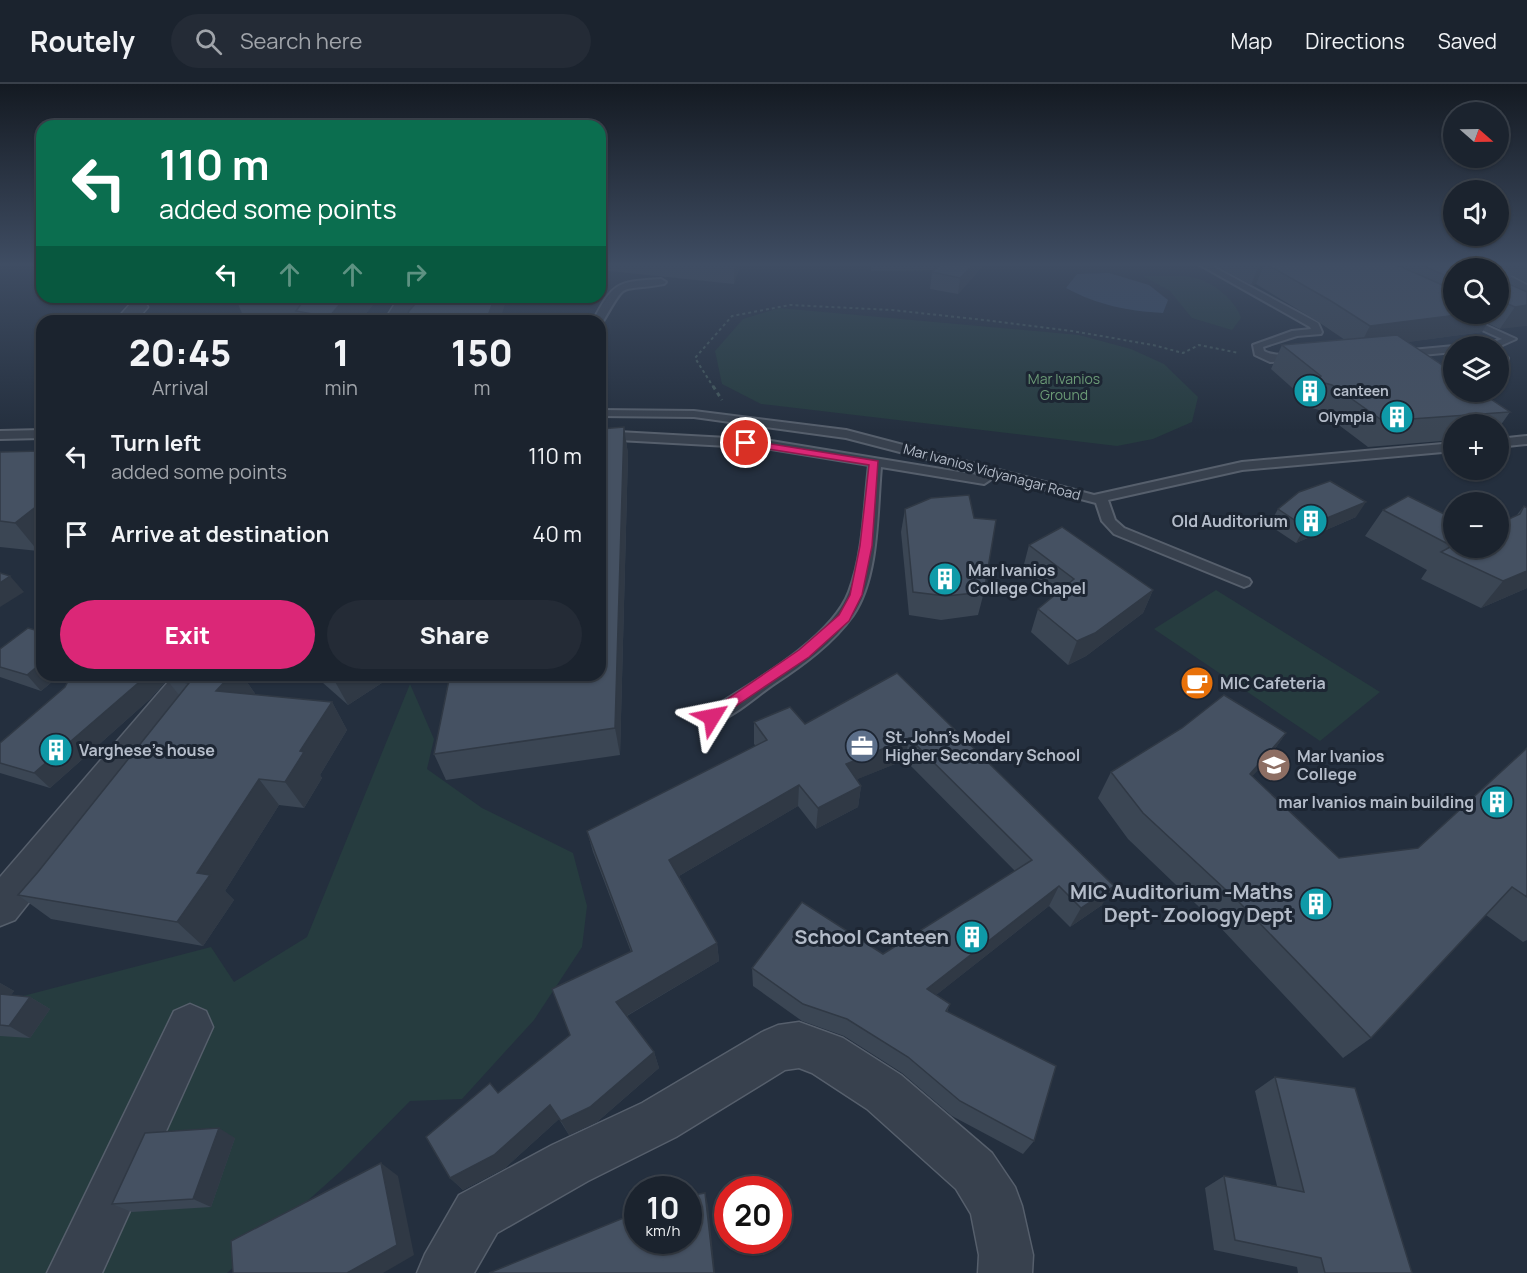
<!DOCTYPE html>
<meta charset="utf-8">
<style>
:root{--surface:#1b232e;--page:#242b36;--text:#f1f3f6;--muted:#a0a4aa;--line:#39404a;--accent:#db2777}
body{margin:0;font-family:Manrope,sans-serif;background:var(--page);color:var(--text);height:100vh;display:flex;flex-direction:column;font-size:22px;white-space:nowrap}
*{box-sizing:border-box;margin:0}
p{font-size:20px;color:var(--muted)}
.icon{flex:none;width:33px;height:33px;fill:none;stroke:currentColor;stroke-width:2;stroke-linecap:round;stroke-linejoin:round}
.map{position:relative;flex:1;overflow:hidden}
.drawer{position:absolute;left:36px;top:231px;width:570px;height:366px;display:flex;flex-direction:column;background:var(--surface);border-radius:18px;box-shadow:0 2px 4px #0004,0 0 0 2px var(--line)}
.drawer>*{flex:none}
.hud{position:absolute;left:36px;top:36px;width:570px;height:183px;border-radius:18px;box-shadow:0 2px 4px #0004,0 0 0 2px var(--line);background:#0b6e4f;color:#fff;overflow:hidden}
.needle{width:39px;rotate:110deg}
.tools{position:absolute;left:1443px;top:18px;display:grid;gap:12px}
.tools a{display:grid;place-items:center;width:66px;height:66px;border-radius:50%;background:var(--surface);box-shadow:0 2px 4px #0004,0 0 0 2px var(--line);font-size:30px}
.speed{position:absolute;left:624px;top:1092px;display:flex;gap:12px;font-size:30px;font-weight:700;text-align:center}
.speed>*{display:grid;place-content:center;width:78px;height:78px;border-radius:50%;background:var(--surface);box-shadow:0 2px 4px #0004,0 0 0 2px var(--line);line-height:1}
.speed small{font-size:15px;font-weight:400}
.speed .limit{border:9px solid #d22;background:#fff;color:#111}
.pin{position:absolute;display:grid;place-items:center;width:51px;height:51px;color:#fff;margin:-26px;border:3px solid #fff;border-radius:50%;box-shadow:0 2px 6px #0007}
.me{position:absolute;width:66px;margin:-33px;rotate:55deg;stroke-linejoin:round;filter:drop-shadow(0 0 4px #0008)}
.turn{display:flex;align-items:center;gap:21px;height:126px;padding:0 24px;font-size:27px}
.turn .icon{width:78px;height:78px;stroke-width:2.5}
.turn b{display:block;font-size:42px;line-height:51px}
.lanes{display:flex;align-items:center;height:57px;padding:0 24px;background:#0003;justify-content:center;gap:30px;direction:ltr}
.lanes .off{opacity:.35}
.eta{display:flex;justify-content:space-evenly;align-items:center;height:102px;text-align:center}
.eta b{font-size:36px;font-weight:800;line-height:42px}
.action{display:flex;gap:12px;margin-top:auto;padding:12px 24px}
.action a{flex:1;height:69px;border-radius:36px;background:var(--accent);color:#fff;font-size:24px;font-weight:800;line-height:69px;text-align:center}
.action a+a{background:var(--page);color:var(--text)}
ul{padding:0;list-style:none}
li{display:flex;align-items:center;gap:18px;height:78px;padding:0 24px}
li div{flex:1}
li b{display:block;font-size:22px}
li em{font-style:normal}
header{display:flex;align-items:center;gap:36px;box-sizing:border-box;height:84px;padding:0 30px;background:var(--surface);border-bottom:2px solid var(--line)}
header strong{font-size:28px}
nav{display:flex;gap:33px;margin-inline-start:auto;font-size:21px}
.search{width:420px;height:54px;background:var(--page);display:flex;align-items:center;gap:15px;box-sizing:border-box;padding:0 21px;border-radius:33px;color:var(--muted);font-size:22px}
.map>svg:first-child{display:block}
.green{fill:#263c3f}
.water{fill:#394c67}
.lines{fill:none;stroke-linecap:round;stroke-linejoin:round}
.lane-casing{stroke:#565f6c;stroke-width:4}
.street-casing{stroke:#565f6c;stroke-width:3}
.path-far1{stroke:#44595c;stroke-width:2;stroke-dasharray:3 3;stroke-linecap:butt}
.path{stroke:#44595c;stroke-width:3;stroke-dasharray:4 4;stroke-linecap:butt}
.lane{fill:#38414e;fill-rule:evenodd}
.street{fill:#38414e;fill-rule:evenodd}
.wall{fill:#3b4654;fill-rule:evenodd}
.shaded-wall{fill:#303945}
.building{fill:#455162;stroke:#303945;stroke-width:1.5}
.route{fill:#db2777;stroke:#8e194d;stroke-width:1.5}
.labels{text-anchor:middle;stroke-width:6;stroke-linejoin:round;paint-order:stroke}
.far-park-label{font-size:14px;fill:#6b9a76;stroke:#1d2633}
.far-poi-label{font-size:14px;font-weight:bold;fill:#b4bcc9;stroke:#1d2633;text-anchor:start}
.far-street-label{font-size:14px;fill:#b4bcc9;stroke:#1d2633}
.poi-label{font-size:16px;font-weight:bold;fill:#b4bcc9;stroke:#1d2633;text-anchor:start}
.near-poi-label{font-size:20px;font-weight:bold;fill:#b4bcc9;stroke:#1d2633;text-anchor:end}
</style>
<header>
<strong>Routely</strong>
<div class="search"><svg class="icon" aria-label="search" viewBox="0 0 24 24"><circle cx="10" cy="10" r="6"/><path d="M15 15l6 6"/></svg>Search here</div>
<nav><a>Map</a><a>Directions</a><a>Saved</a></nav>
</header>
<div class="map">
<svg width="1527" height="1189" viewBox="0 0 1527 1189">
<rect width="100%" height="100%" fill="#242f3e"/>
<g class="green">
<path d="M1143 192C1159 192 1176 191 1191 193 1211 196 1236 216 1241 234L1232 246 1192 234 1170 207Z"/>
<polygon points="779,224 1079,251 1131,265 1164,280 1198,313 1192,338 1153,355 1117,362 761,320 722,300 715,267 743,235"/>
<polygon points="1216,506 1380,608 1320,657 1154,545"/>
<polygon points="410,600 434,655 427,685 482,724 573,769 587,822 582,863 534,936 462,1015 410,1017 342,1086 227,1189 0,1189 0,918 211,863 234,898 307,853"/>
</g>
<path class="water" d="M1109 189 1149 201 1168 216 1163 229C1128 227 1097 221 1066 204L1077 190Z"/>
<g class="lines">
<g class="lane-casing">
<g id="lane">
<path d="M1200 181H1210L1318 239 1322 248 1321 250 1297 252 1263 263 1264 267C1276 274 1292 268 1302 275L1301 277 1270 278 1255 271 1253 261 1292 247 1311 245 1310 243Z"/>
<polygon points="1498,186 1527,201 1527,208 1498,193"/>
<path d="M661 195 666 198 664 200C616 209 629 194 602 239L593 237C614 197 617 198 661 195Z"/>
<polygon points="1454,227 1454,230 1461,230 1516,255 1498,263 1487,262 1488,260 1502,255 1451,232 1449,230"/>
<polygon points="1454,262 1457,262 1454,262 1454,268 1401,273 1396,270 1401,267"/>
<polygon points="1498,266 1508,274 1508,287 1498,289"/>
<polygon points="600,326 694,327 846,346 1094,411 1242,378 1454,359 1454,367 1242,386 1108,416 1115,436 1124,444 1249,495 1251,498 1249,501 1244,503 1114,450 1102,437 1096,419 846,354 694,333 600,332"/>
<polygon points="42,346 42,354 0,355 0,347"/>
<path d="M600 347 765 356 984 392 990 396 984 400 881 383C877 428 879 493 853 531 833 559 803 581 774 600 755 613 734 633 712 640L706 638 703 633 706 628C748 601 831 556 849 508 864 468 864 423 869 381L765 364 600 355Z"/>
<polygon points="1527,352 1527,360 1498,363 1498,355"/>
</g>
</g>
<g class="street-casing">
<g id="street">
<polygon points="399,213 419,213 404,237 384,237"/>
<polygon points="138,217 145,219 148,223 136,237 115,237 131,219"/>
<polygon points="174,591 209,591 15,836 0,842 0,793"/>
<polygon points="190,920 206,927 213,943 102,1189 47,1189 174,927"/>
<polygon points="799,938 843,954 901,991 992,1069 1015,1103 1022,1122 1033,1171 1032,1189 978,1189 979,1171 971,1130 956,1105 867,1025 812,989 799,984 785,986 676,1053 588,1097 497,1149 474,1189 417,1189 425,1170 459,1111 552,1061 642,1019 762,948 778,941"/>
</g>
</g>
<polyline class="path-far1" points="714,304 695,274 732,232 790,221 892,226 984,236 1072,247 1153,261 1183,269 1199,261 1239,269"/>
<polyline class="path" points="713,302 722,316"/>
<use href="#lane" class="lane"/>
<use href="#street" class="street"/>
</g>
<g class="wall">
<polygon points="600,181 740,181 734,200 600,186"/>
<polygon points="871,181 984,181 958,210 930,205 932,188 934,186 871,187"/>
<path d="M1215 181H1527V199L1512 191 1507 199 1527 208 1500 245 1487 239 1482 248 1407 258 1510 328 1498 345V340H1454V356L1368 363 1319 326 1305 322 1307 317 1271 285 1282 261 1345 256 1320 239 1256 200 1251 201ZM1454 184H1498V230H1454Z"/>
<polygon points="235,213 379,213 360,237 286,237 244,234"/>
<polygon points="624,343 628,370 620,671 446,696 434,670"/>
<polygon points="42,367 42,464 38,467 0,463 0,368"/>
<polygon points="1408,412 1454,464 1516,432 1524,422 1527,424 1527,504 1481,524 1421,495 1427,486 1365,452 1383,426"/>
<polygon points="905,425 984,508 978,531 941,536 909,531 901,448"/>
<polygon points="1278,425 1356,433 1296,459 1269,441"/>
<polygon points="1029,461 1153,506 1143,529 1086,572 1068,581 1031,548 1038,525 1056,510 1023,484"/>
<polygon points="0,565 42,591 242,591 256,611 332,618 347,646 320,691 322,694 304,724 279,721 225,807 234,816 203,862 51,835 18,811 38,788 179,611 167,596 150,615 50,704 0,689 0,659 65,603 69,595 65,594 53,597 41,607 0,593"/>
<polygon points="897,589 1102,821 1070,843 1049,822 936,911 950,920 947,928 1034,1057 1023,1070 952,1032 902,989 844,952 802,937 753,902 752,884 883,870 1015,787 905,676 857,695 861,702 858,723 816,745 798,722 679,792 717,859 719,877 627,932 654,968 659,984 597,1038 569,1051 559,1035 505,1084 463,1106 450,1094 498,1009 570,951 631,868 593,768 587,747 756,662 754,660 754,638 805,640"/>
<polygon points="314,591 394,591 348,621"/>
<polygon points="1286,649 1267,676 1252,692 1339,774 1418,764 1527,664 1527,856 1523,858 1486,831 1371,954 1343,974 1219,842 1128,755 1098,714 1111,688"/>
<polygon points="0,899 14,907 11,911 30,913 50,925 30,954 0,952"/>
<polygon points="1275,993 1412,1189 1298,1189 1297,1183 1214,1166 1205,1104 1224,1092 1277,1102 1255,1007"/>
<polygon points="235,1054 211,1123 132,1128 112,1120"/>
</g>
<g class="shaded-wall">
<polygon points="734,181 740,181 734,200"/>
<polygon points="973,181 984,181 958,210 960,194"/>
<polygon points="1259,181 1264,181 1256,200 1251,201"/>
<polygon points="346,213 379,213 360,237 330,237 329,233"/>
<polygon points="495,213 507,213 500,237 486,237"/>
<polygon points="1527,221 1527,242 1500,245 1515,223"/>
<polygon points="1465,230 1493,230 1482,248 1358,265 1370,242"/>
<polygon points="624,343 628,370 620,671 615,644"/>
<polygon points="42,418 42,464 38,467 15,439"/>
<polygon points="1366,418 1356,433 1296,459 1305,443"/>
<polygon points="1527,487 1527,504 1481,524 1503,497"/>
<polygon points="10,492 24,508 0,523 0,499"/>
<polygon points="1153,506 1143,529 1086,572 1068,581 1077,557"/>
<polygon points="42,580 42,591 63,591 65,594 53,597 41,607 27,591 39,581"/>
<polygon points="145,591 171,591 150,615 50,704 34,689"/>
<polygon points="231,591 242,591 256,611 216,607"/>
<polygon points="337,591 394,591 348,621 333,594"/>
<polygon points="332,618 347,646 320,691 322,694 304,724 285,698 300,667"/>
<polygon points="1286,649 1267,676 1231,716 1250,690"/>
<polygon points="909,654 905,676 843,701 846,680"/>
<polygon points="259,695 279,721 225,807 234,816 203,862 177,838 197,789"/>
<polygon points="799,701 798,722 672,796 669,776"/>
<polygon points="861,702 858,723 816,745 818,724"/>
<polygon points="1059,802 1049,822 921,923 927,905"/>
<polygon points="1114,802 1102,821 1070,843 1081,824"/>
<polygon points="717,859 719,877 621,935 616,918"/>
<polygon points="0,899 14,907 4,921 0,919"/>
<polygon points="30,913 50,925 30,954 9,942"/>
<polygon points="654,968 659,984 597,1038 569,1051 561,1037"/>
<polygon points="550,1021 559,1035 505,1084 463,1106 450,1094"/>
<polygon points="219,1044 235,1054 211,1123 193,1115"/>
<polygon points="381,1079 398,1092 414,1171 383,1189 347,1189"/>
<polygon points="705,1109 708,1121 715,1189 714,1189"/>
</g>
<g class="building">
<polygon points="939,181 973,181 960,194 932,188"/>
<polygon points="1268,181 1397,181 1454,206 1454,230 1465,230 1370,242 1331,217"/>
<polygon points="1421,181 1468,181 1476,184 1454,184 1454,195"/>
<polygon points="1498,195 1527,208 1527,221 1515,223 1498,216"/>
<polygon points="306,213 346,213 329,233 296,227"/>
<polygon points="421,213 495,213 486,237 405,237 409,227"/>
<polygon points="1397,251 1454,289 1454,308 1480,308 1510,328 1383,337 1332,301 1317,297 1321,292 1282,261"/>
<polygon points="624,343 615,644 434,670 450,591 600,591 600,345"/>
<polygon points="42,367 42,418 15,439 0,437 0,368"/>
<polygon points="1330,397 1366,418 1305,443 1278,425 1299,408"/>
<polygon points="969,411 974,434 996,436 984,508 946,512 913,508 905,425 931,414"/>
<polygon points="1408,412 1454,435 1454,464 1498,464 1498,440 1520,430 1524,422 1527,424 1527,487 1503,497 1441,468 1452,462 1383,426"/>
<polygon points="1062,443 1153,506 1095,549 1077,557 1038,525 1074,495 1029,461"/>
<polygon points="0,489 10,492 0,499"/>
<polygon points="28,544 42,548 42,580 39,581 27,591 0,583 0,565"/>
<polygon points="897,589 1114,802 1081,824 1059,802 927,905 950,920 946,927 1056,982 1034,1057 960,1017 908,973 847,935 803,920 752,884 802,818 883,870 1032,776 909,654 846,680 861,702 818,724 799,701 669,776 717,859 616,918 654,968 590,1023 561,1037 550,1021 494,1071 450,1094 426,1053 490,999 498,1009 570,951 552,905 632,867 587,747 767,656 754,638 790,623 805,640"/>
<polygon points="71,591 145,591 137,600 34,689 0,679 0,659 65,603"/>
<polygon points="169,591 231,591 216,607 332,618 300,667 304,668 285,698 259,695 197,789 210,791 177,838 18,811 38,788 189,599 166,595"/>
<polygon points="1224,611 1286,649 1250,690 1339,774 1418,764 1527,664 1527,813 1512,803 1371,954 1239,818 1143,729 1111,688 1182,644"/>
<polygon points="0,910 30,913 9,942 0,941"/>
<polygon points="1275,993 1355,1004 1412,1189 1325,1189 1321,1174 1235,1156 1224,1092 1304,1108"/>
<polygon points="219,1044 193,1115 112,1120 145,1049"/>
<polygon points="381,1079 397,1161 347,1189 233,1189 231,1157"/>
<polygon points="705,1109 714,1189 489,1189 626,1133 625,1125 638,1123 638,1156 688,1156 688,1112"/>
</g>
<linearGradient id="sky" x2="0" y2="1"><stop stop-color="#141a22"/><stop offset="0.52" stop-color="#3f4d63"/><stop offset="1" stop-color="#3f4d63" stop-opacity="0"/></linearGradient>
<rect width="1527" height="347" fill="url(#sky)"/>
<polygon class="route" points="746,356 878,377 872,462 862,511 849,537 809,573 712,638 707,637 705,633 707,629 799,566 839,531 850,511 860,462 869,381 743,361 743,357"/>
<defs>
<g id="building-disc" transform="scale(1.725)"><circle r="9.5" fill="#0f9aa8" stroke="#1d2633"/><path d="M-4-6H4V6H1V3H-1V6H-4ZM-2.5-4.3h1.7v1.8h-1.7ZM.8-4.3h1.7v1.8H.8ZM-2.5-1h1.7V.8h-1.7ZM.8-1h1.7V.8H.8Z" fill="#fff"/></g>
<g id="cafe-disc" transform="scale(1.725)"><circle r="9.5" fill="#e8710a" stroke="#1d2633"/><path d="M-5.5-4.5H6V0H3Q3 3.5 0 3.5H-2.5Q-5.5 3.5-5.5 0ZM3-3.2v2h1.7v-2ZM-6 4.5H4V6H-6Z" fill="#fff"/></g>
<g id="office-disc" transform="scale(1.725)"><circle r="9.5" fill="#5c6f8a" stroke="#1d2633"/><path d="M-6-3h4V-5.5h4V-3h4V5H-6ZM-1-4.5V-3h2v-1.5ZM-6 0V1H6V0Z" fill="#fff"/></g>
<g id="university-disc" transform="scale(1.725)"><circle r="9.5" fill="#8d6e63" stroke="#1d2633"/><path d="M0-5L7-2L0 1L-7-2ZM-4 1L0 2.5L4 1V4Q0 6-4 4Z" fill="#fff"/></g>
</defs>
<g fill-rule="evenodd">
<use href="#building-disc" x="1310" y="307"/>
<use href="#building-disc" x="1397" y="333"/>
<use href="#building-disc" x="1311" y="437"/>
<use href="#building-disc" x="945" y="495"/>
<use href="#cafe-disc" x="1197" y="599"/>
<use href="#office-disc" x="862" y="662"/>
<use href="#building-disc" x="56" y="666"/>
<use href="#university-disc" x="1274" y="681"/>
<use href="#building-disc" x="1497" y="718"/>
<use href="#building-disc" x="1316" y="820"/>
<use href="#building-disc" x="972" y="853"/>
</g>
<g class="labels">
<g class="far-park-label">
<text x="1064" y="300">Mar Ivanios<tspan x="1064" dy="16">Ground</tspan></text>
</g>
<g class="far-poi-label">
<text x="1333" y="312">canteen</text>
<text x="1374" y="338" text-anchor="end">Olympia</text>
</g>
<g class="far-street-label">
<text transform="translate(992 388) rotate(15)" y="5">Mar Ivanios Vidyanagar Road</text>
</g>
<g class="poi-label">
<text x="1288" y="443" text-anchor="end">Old Auditorium</text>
<text x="968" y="492">Mar Ivanios<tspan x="968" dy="18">College Chapel</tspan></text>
<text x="1220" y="605">MIC Cafeteria</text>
<text x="885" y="659">St. John's Model<tspan x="885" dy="18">Higher Secondary School</tspan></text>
<text x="79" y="672">Varghese's house</text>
<text x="1297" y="678">Mar Ivanios<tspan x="1297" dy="18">College</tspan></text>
<text x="1474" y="724" text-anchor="end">mar Ivanios main building</text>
</g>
<g class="near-poi-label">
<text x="1293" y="815">MIC Auditorium -Maths<tspan x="1293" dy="23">Dept- Zoology Dept</tspan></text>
<text x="949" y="860">School Canteen</text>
</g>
</g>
</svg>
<div class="tools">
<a><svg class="needle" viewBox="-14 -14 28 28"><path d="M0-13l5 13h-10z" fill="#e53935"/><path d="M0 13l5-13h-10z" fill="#a0a4aa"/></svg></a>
<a><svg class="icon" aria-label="sound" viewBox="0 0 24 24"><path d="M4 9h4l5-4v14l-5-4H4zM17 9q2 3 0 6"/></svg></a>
<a><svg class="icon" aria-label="search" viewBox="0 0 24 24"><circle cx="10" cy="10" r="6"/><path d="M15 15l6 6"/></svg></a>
<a><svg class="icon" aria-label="layers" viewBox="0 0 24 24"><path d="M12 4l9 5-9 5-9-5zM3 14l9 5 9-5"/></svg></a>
<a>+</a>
<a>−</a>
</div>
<div class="speed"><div>10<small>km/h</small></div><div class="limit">20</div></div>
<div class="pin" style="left:746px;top:359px;background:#d93025"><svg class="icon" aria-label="arrive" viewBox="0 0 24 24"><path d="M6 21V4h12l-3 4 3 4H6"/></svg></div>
<svg class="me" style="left:712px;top:633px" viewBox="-20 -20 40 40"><path d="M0-17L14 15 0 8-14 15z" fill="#db2777" stroke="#fff" stroke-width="4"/></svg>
<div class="hud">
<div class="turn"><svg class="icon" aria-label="left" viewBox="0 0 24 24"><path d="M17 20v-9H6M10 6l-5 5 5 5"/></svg><div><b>110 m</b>added some points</div></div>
<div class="lanes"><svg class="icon" aria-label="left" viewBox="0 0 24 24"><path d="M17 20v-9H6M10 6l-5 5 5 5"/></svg><svg class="icon off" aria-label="ahead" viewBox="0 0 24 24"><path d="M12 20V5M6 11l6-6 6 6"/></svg><svg class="icon off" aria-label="ahead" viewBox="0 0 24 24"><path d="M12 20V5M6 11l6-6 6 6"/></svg><svg class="icon off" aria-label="right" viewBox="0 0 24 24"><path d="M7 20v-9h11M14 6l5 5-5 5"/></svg></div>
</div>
<section class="drawer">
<div class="eta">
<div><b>20:45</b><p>Arrival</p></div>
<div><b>1</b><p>min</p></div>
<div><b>150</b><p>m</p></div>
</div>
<ul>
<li><svg class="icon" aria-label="left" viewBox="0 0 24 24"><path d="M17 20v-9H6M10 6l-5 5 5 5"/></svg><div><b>Turn left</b><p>added some points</p></div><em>110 m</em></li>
<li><svg class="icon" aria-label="arrive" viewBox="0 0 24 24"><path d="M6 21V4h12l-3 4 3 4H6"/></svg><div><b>Arrive at destination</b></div><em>40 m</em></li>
</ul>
<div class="action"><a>Exit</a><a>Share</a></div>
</section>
</div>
